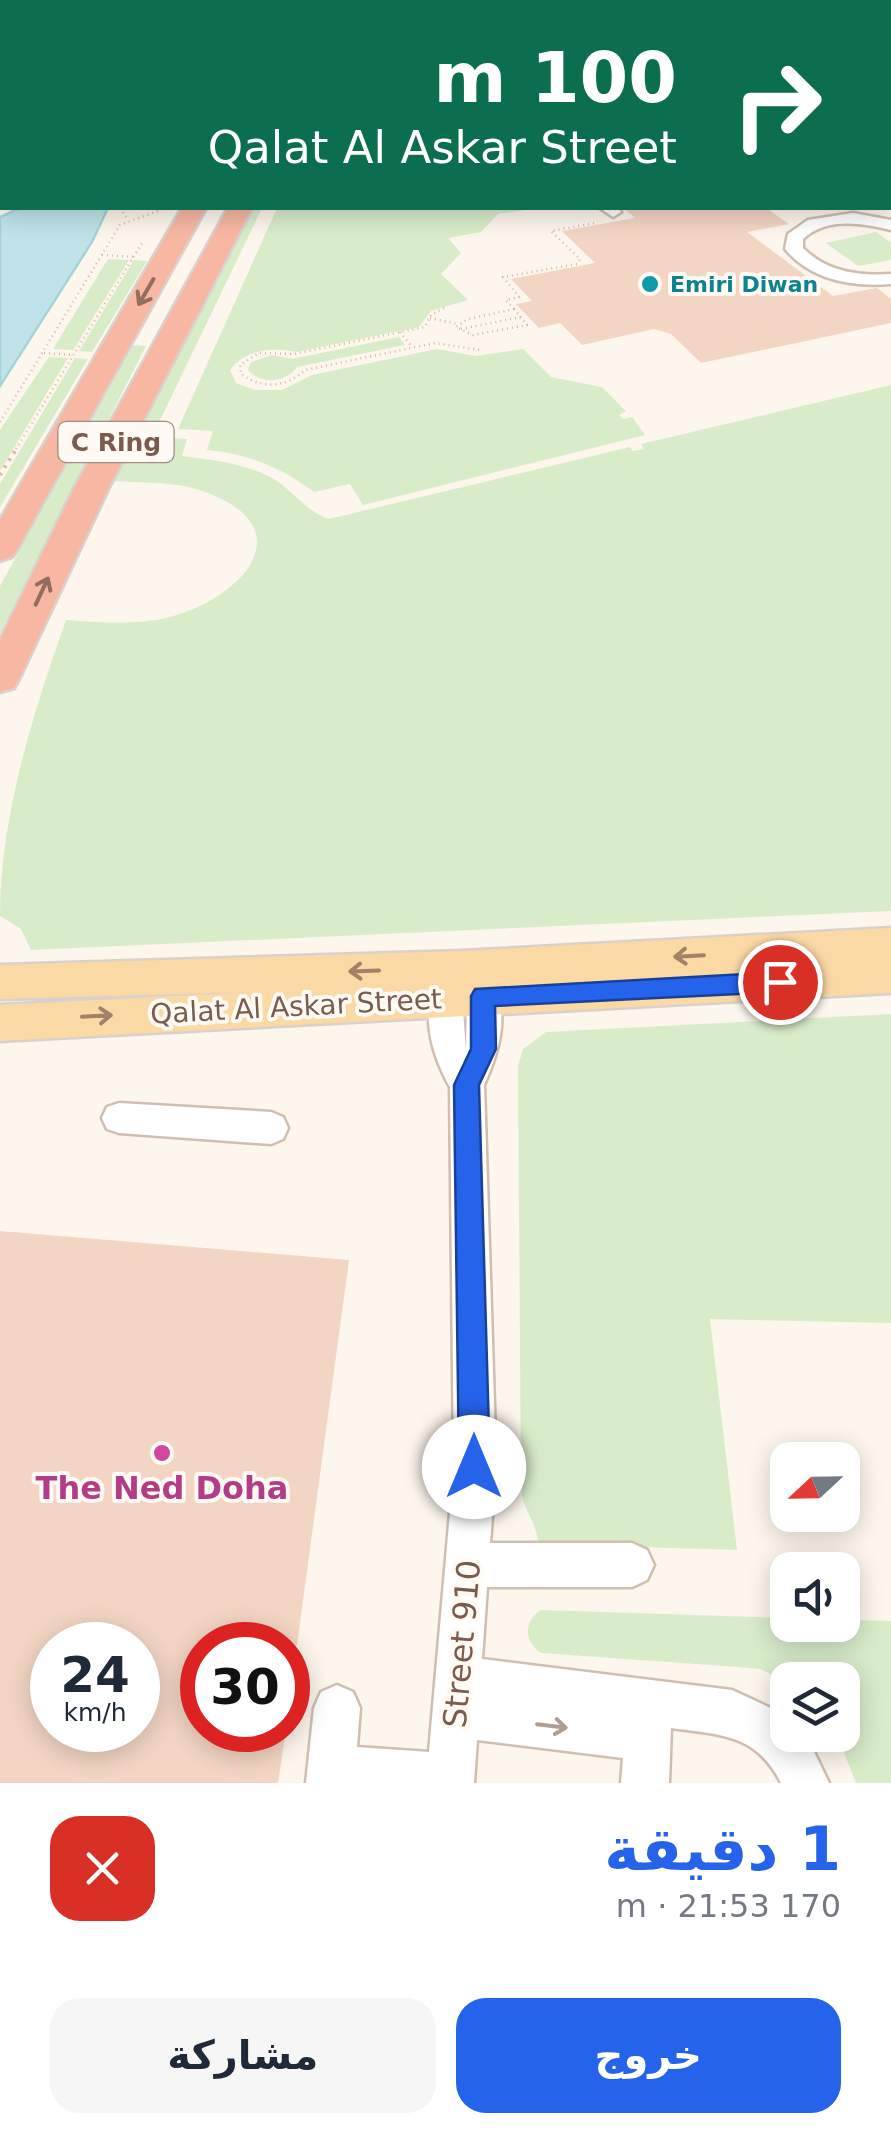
<!DOCTYPE html>
<html lang="ar">
<meta charset="utf-8">
<style>
:root{--surface:#fff;--page:#f6f6f7;--text:#1f2937;--muted:#747a83;--accent:#2563eb}
body{margin:0;font-family:"DejaVu Sans","Noto Naskh Arabic",sans-serif;background:var(--page);color:var(--text);direction:rtl;height:100vh;display:flex;flex-direction:column;font-size:38px;white-space:nowrap}
*{box-sizing:border-box;margin:0}
p{font-size:32px;color:var(--muted)}
.icon{flex:none;width:55px;height:55px;fill:none;stroke:currentColor;stroke-width:2;stroke-linecap:round;stroke-linejoin:round}
.map{position:relative;height:1783px;overflow:hidden;direction:ltr}
.side{display:flex;flex-direction:column;background:var(--surface);flex:1}
.side>*{flex:none}
.hud{position:absolute;left:0px;top:0px;width:892px;height:210px;box-shadow:0 5px 25px #0003;direction:rtl;background:#0b6e4f;color:#fff;overflow:hidden}
.needle{width:65px;rotate:248deg}
.fabs{position:absolute;left:770px;top:1442px;display:grid;gap:20px}
.fabs a{display:grid;place-items:center;width:90px;height:90px;border-radius:20px;background:var(--surface);box-shadow:0 5px 25px #0003;font-size:50px}
.speed{position:absolute;left:30px;top:1622px;display:flex;gap:20px;font-size:50px;font-weight:700;text-align:center}
.speed>*{display:grid;place-content:center;width:130px;height:130px;border-radius:50%;background:var(--surface);box-shadow:0 5px 25px #0003;line-height:1}
.speed small{font-size:25px;font-weight:400}
.speed .limit{border:15px solid #d22;background:#fff;color:#111}
.pin{position:absolute;display:grid;place-items:center;width:85px;height:85px;color:#fff;margin:-42px;border:5px solid #fff;border-radius:50%;box-shadow:0 2px 10px #0007}
.me{position:absolute;width:110px;margin:-55px;rotate:0deg;stroke-linejoin:round;filter:drop-shadow(0 0 8px #0008)}
.turn{display:flex;align-items:center;gap:35px;height:210px;padding:0 50px;font-size:45px}
.turn .icon{width:130px;height:130px;stroke-width:2.5}
.turn b{display:block;font-size:70px;line-height:85px}
.round{display:grid;place-items:center;flex:none;width:105px;height:105px;border-radius:30px;background:var(--page)}
.headline{display:flex;align-items:center;justify-content:space-between;height:170px;padding:0 50px}
h1{font-size:60px;font-weight:700;line-height:75px;color:var(--accent)}
.button{display:flex;gap:20px;margin-top:auto;padding:20px 50px}
.button a{flex:1;height:115px;border-radius:30px;background:var(--accent);color:#fff;font-size:40px;font-weight:700;line-height:115px;text-align:center}
.button a+a{background:var(--page);color:var(--text)}
.map>svg:first-child{display:block}
.green{fill:#d8ecc9}
.water{fill:#bfe3e8;stroke:#a5d3da;stroke-width:2.5}
.building{fill:#f3d5c3;fill-rule:evenodd}
.lines{fill:none;stroke-linecap:round;stroke-linejoin:round}
.minor-casing{stroke:#d1beb0;stroke-width:5}
.major-casing{stroke:#dad1cd;stroke-width:5}
.highway-casing{stroke:#dad1cd;stroke-width:5}
.path-far1{stroke:#d9b8a5;stroke-width:2.5;stroke-dasharray:1 4;stroke-linecap:butt}
.path{stroke:#d9b8a5;stroke-width:4;stroke-dasharray:2.5 6;stroke-linecap:butt}
.minor{fill:#fff;fill-rule:evenodd}
.major{fill:#fbd9a5;fill-rule:evenodd}
.highway{fill:#f7b7a3;fill-rule:evenodd}
.oneway{stroke:#936e5e}
.oneway2{stroke:#a18267}
.oneway3{stroke:#af9d94}
.route{fill:#2563eb;stroke:#184099;stroke-width:2.5}
.culture-dot{fill:#0f9aa8;stroke:#fffaf3;stroke-width:4}
.hotel-dot{fill:#d1479c;stroke:#fffaf3;stroke-width:4}
.labels{text-anchor:middle;stroke-width:8;stroke-linejoin:round;paint-order:stroke}
.far-culture-label{font-size:22px;font-weight:bold;fill:#0d838f;stroke:#fffaf3;text-anchor:start}
.shield{fill:#fffaf3;stroke:#a28b7f;stroke-width:2.5}
.shield-label{font-size:25px;font-weight:bold;fill:#7a5c4d}
.street-label{font-size:28px;fill:#7a5c4d;stroke:#fffaf3}
.near-hotel-label{font-size:32px;font-weight:bold;fill:#b23c85;stroke:#fffaf3}
.near-street-label{font-size:32px;fill:#7a5c4d;stroke:#fffaf3}
</style>
<div class="map">
<svg width="891" height="1783" viewBox="0 0 891 1783">
<rect width="100%" height="100%" fill="#fdf6ec"/>
<g class="green">
<path d="M253 208H262L152 437 187 439 182 456C211 460 243 463 270 477 292 488 304 511 329 519L630 447 633 451 644 449 641 444 891 385V911L31 950 21 929 0 916C0 816 33 713 66 620 103 623 144 626 180 614 252 590 299 524 202 491 175 481 140 483 111 481Z"/>
<path d="M277 208H540L498 214 481 232 448 238 461 253 441 274 468 300 431 311 419 327 296 352C271 347 246 349 230 370L236 383 255 390H282L312 375 437 349 476 356 523 349 551 377 602 387 626 411 619 415 623 419 632 417 645 435 363 505 350 484 314 492C281 467 248 454 207 450L213 431 178 429Z"/>
<polygon points="876,232 891,243 891,260 858,266 826,243"/>
<polygon points="108,259 129,260 73,350 53,349"/>
<polygon points="134,260 147,261 92,352 79,351"/>
<path d="M399 337 405 345 297 367C286 383 261 385 248 370L251 362 272 355 292 359Z"/>
<polygon points="133,345 146,346 0,633 0,586"/>
<polygon points="49,357 68,358 0,471 0,430"/>
<polygon points="75,358 88,359 0,507 0,484"/>
<path d="M891 1014V1323L710 1319 737 1550 538 1544C537 1521 522 1510 521 1487L518 1066 523 1049 546 1032Z"/>
<path d="M541 1610 787 1618 788 1625H842L843 1620 891 1621V1783H856L837 1735H842V1680L787 1682 760 1669 738 1667 541 1653C524 1642 523 1621 541 1610Z"/>
</g>
<polygon class="water" points="20,208 108,208 92,242 0,386 0,217"/>
<g class="building">
<polygon points="623,208 766,208 789,224 747,232 833,296 877,288 891,299 891,323 701,363 671,334 654,329 582,345 560,323 539,328 516,304 532,301 511,279 595,263 562,231 635,218"/>
<path d="M0 1231 349 1260 297 1645H202V1730H286L278 1783H0ZM52 1645H138V1730H52Z"/>
</g>
<g class="lines">
<g class="minor-casing">
<g id="minor">
<polygon points="521,0 536,0 537,2 523,2"/>
<rect x="890" y="18" width="1" height="8"/>
<rect x="890" y="104" width="1" height="8"/>
<polygon points="600,208 618,208 621,212 613,217"/>
<path d="M853 213 891 220V230C861 223 827 217 803 239V248C827 272 858 276 891 274V284C852 287 811 280 785 249L788 234 808 220Z"/>
<path d="M483 983 494 987C510 1018 497 1056 484 1085L496 1467 490 1543H632L647 1550 654 1565 647 1580 632 1587H487L482 1659 732 1690 788 1716V1735H806L829 1783H781C756 1733 720 1735 671 1728L669 1783H621L623 1758 477 1740 474 1783H306L314 1708 321 1692 337 1685 353 1692 360 1708 357 1747 429 1752 454 1467 450 1087C435 1061 420 1018 435 989L446 985 457 989 462 998 466 1050 467 996 472 987Z"/>
<polygon points="119,1103 271,1112 283,1117 288,1128 283,1139 271,1144 119,1133 107,1129 102,1118 107,1107"/>
</g>
</g>
<g class="major-casing">
<polygon id="major" points="891,928 891,993 0,1041 0,1005 253,992 0,999 0,965 461,951"/>
</g>
<g class="highway-casing">
<g id="highway">
<rect x="250" y="0" width="18" height="2"/>
<rect x="286" y="0" width="18" height="2"/>
<polygon points="182,208 206,208 17,550 12,557 0,561 0,520"/>
<polygon points="228,208 252,208 109,487 19,679 14,688 0,692 0,640 75,487"/>
</g>
</g>
<g class="path-far1">
<polyline points="461,0 470,2"/>
<polyline points="822,2 830,0"/>
<polyline points="120,208 128,220"/>
<polyline points="102,255 134,257"/>
<path d="M444 308 431 315 425 327 294 354 259 353 240 365 241 374C262 389 286 388 305 370L435 343 480 350"/>
<polygon points="514,309 527,325 473,335 456,327 468,319"/>
<polyline points="514,309 506,300 519,297 503,277 577,264 580,259 551,231 595,223"/>
<polyline points="430,318 457,324"/>
<polyline points="461,329 521,317"/>
<polyline points="400,332 412,347"/>
<polyline points="44,353 73,355"/>
<polyline points="0,422 120,225 163,209"/>
<polyline points="16,449 142,243"/>
</g>
<polyline class="path" points="0,475 18,446"/>
<use href="#minor" class="minor"/>
<use href="#major" class="major"/>
<use href="#highway" class="highway"/>
</g>
<defs><path id="oneway-shaft" d="M-6 0H5M1.5-3L5.5 0L1.5 3" fill="none" stroke-width="1.6" stroke-linecap="round" stroke-linejoin="round" transform="scale(2.5)"/></defs>
<g class="oneway">
<use href="#oneway-shaft" transform="translate(146 292) rotate(120)"/>
<use href="#oneway-shaft" transform="translate(42 591) rotate(-65)"/>
</g>
<g class="oneway2">
<use href="#oneway-shaft" transform="translate(689 956) rotate(177)"/>
<use href="#oneway-shaft" transform="translate(364 971) rotate(178)"/>
<use href="#oneway-shaft" transform="translate(97 1016) rotate(-3)"/>
</g>
<use class="oneway3" href="#oneway-shaft" transform="translate(552 1726) rotate(7)"/>
<polygon class="route" points="780,972 788,975 792,982 788,989 780,992 495,1006 496,1049 479,1085 490,1467 486,1478 474,1482 463,1478 459,1467 454,1085 471,1049 471,996 475,989"/>
<circle class="culture-dot" cx="650" cy="284" r="10"/>
<circle class="hotel-dot" cx="162" cy="1453" r="10"/>
<g class="labels">
<g class="far-culture-label">
<text x="670" y="292">Emiri Diwan</text>
</g>
<rect class="shield" x="58.5" y="422" width="115" height="40" rx="8"/>
<g class="shield-label">
<text x="116" y="451">C Ring</text>
</g>
<g class="street-label">
<text transform="translate(296 1006) rotate(-3)" y="10">Qalat Al Askar Street</text>
</g>
<g class="near-hotel-label">
<text x="162" y="1499">The Ned Doha</text>
</g>
<g class="near-street-label">
<text transform="translate(462 1644) rotate(-85)" y="11">Street 910</text>
</g>
</g>
</svg>
<div class="fabs">
<a><svg class="needle" viewBox="-14 -14 28 28"><path d="M0-13l5 13h-10z" fill="#e53935"/><path d="M0 13l5-13h-10z" fill="#747a83"/></svg></a>
<a><svg class="icon" aria-label="sound" viewBox="0 0 24 24"><path d="M4 9h4l5-4v14l-5-4H4zM17 9q2 3 0 6"/></svg></a>
<a><svg class="icon" aria-label="layers" viewBox="0 0 24 24"><path d="M12 4l9 5-9 5-9-5zM3 14l9 5 9-5"/></svg></a>
</div>
<div class="speed"><div>24<small>km/h</small></div><div class="limit">30</div></div>
<div class="pin" style="left:780px;top:982px;background:#d93025"><svg class="icon" aria-label="arrive" viewBox="0 0 24 24"><path d="M6 21V4h12l-3 4 3 4H6"/></svg></div>
<svg class="me" style="left:474px;top:1467px" viewBox="-20 -20 40 40"><circle r="19" fill="#fff"/><path d="M0-13L10 11 0 6-10 11z" fill="#2563eb"/></svg>
<div class="hud">
<div class="turn"><svg class="icon" aria-label="right" viewBox="0 0 24 24"><path d="M7 20v-9h11M14 6l5 5-5 5"/></svg><div><b>100 m</b>Qalat Al Askar Street</div></div>
</div>
</div>
<section class="side">
<div class="headline"><div><h1>1 دقيقة</h1><p>170 m · 21:53</p></div><a class="round" style="background:#d93025;color:#fff"><svg class="icon" aria-label="close" viewBox="0 0 24 24"><path d="M6 6l12 12M18 6L6 18"/></svg></a></div>
<div class="button"><a>خروج</a><a>مشاركة</a></div>
</section>
